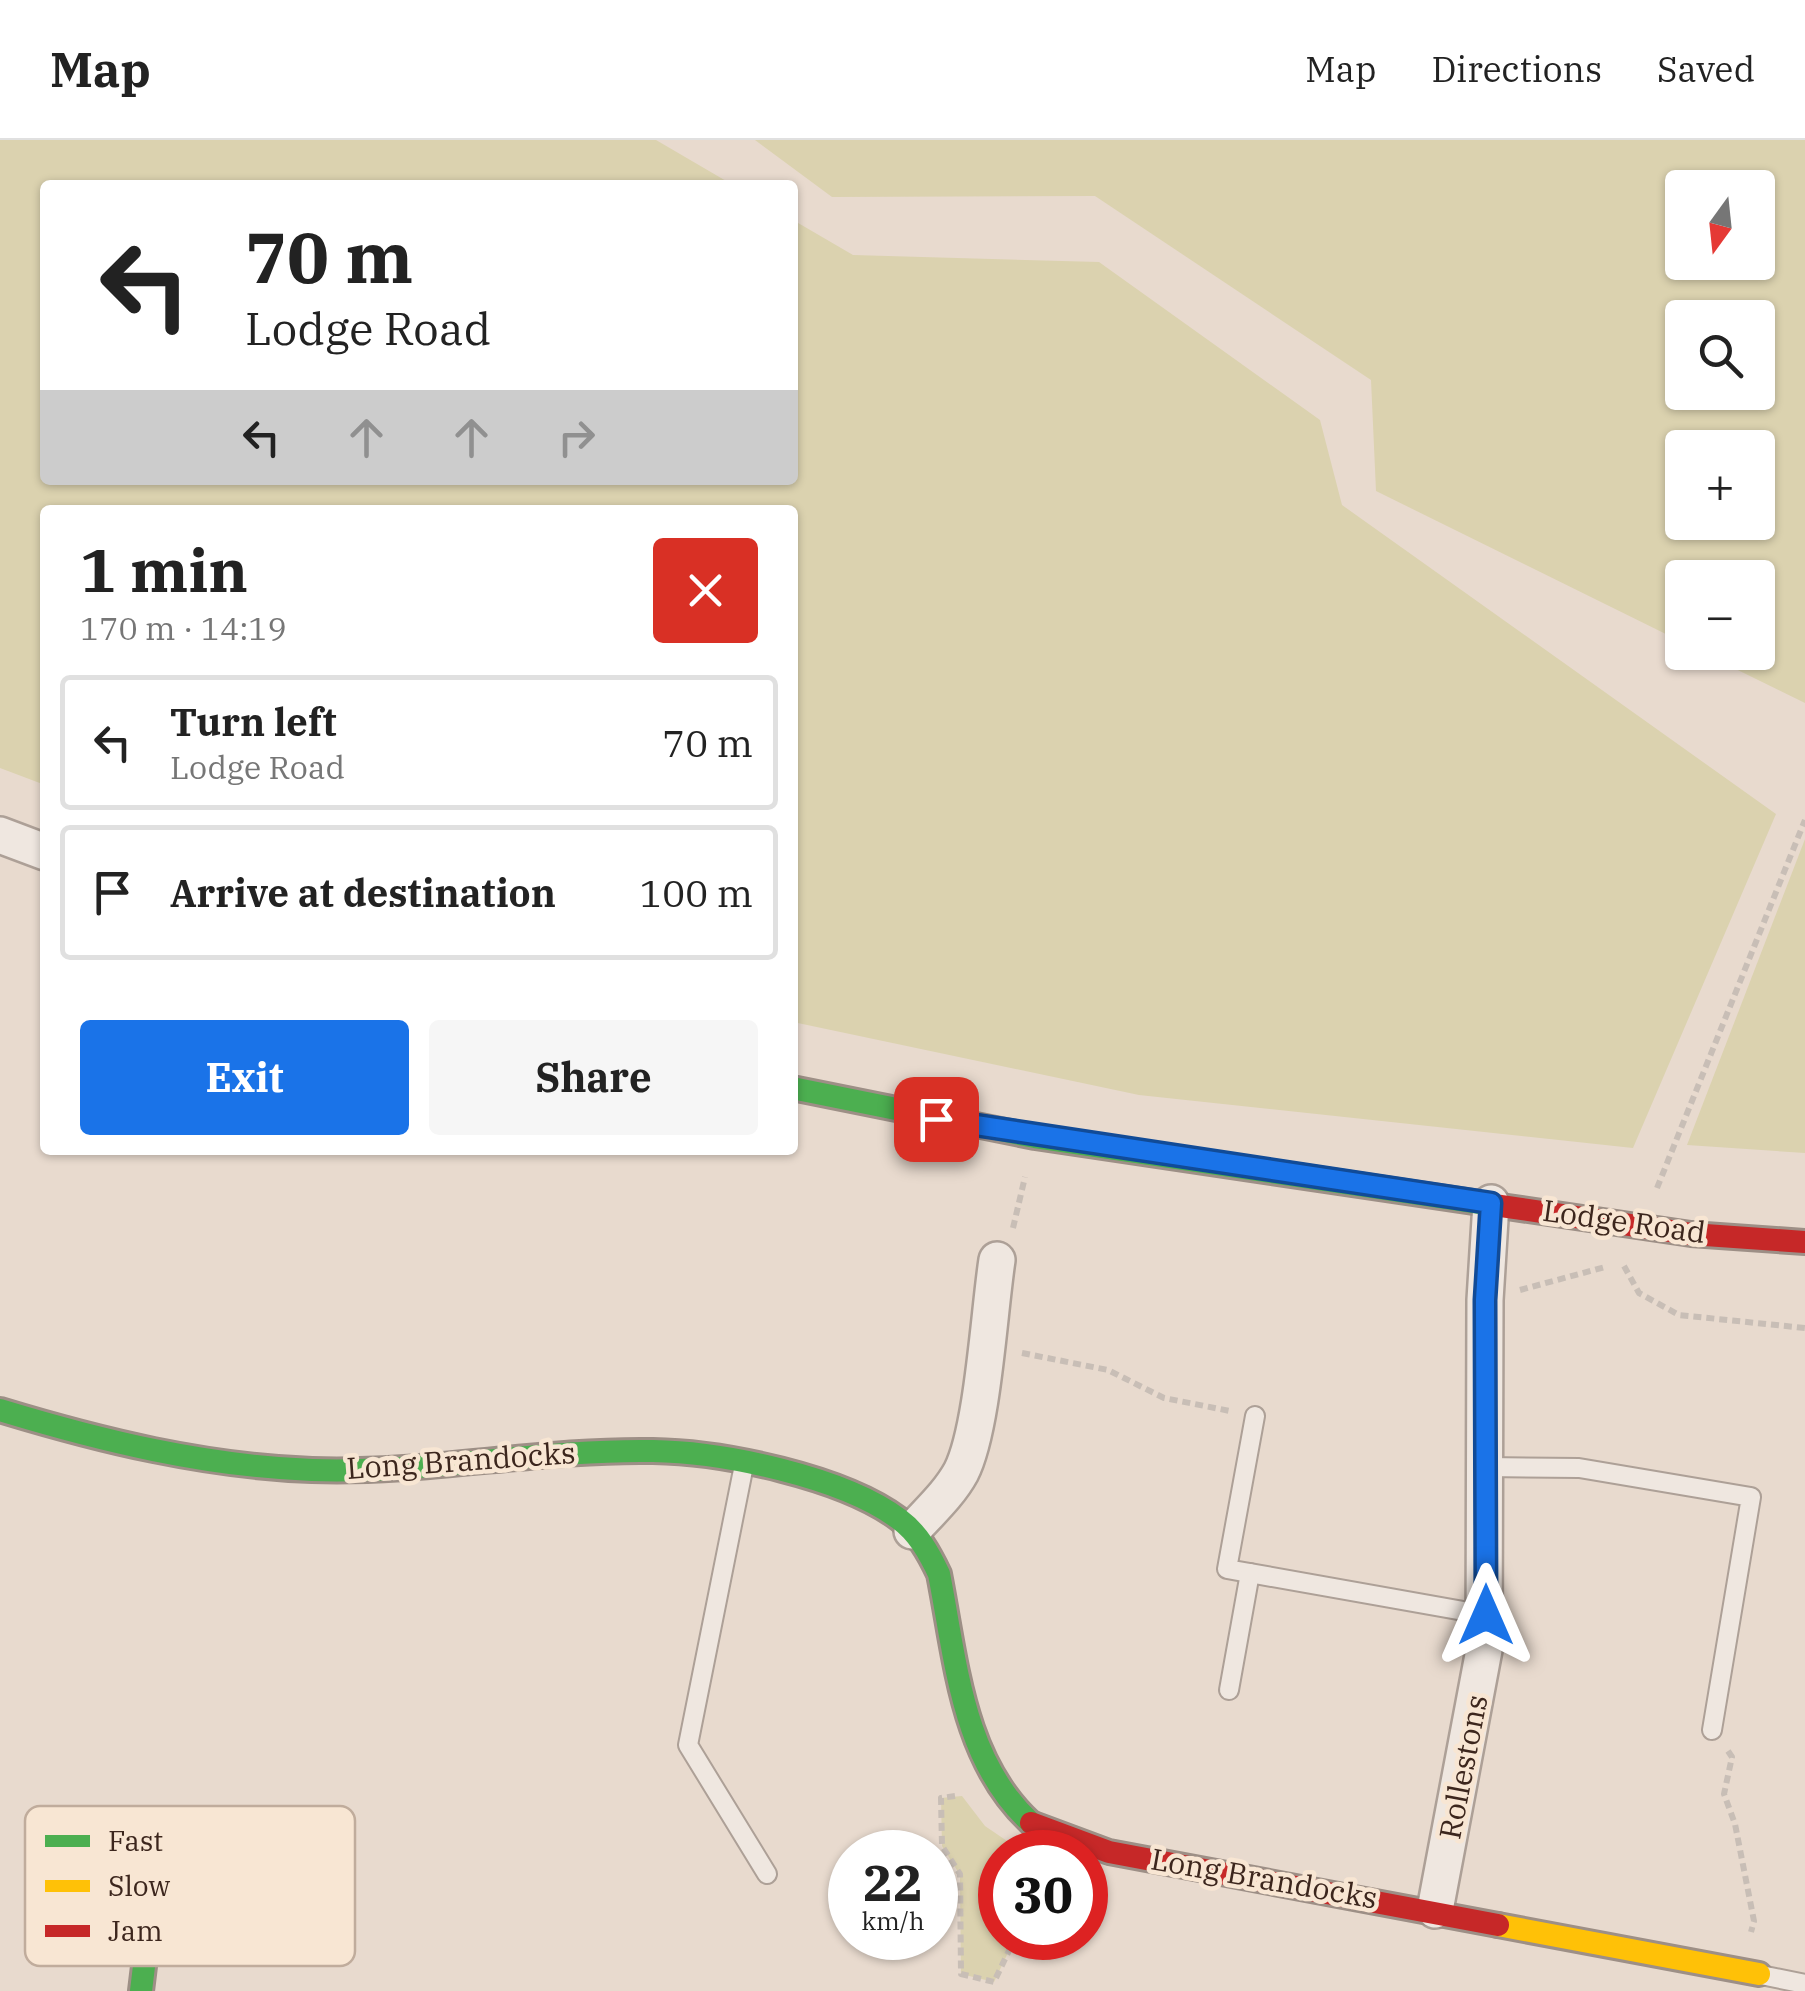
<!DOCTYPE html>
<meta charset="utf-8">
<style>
:root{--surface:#fff;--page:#f6f6f6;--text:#222;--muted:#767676;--line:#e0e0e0;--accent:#1a73e8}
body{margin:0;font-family:"IBM Plex Serif",serif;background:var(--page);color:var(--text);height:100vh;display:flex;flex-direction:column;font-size:38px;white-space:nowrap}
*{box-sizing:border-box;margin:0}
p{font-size:32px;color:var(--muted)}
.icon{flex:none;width:55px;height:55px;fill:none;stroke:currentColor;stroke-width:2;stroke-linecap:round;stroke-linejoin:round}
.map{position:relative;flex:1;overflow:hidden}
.side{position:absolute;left:40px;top:365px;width:758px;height:650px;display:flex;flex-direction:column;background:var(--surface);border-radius:10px;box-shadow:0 2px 8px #0004}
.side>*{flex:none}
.hud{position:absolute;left:40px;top:40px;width:758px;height:305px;border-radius:10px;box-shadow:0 2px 8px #0004;background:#fff;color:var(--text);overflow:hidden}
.needle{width:65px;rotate:195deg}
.tools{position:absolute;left:1665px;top:30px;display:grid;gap:20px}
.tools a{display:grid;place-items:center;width:110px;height:110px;border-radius:10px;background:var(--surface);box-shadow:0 2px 8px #0004;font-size:50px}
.speed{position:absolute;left:828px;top:1690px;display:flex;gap:20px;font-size:50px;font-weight:700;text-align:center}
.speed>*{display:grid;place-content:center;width:130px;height:130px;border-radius:50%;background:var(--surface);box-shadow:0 2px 8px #0004;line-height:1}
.speed small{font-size:25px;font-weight:400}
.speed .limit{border:15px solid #d22;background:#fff;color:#111}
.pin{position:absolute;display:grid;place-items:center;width:85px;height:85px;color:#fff;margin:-42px;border-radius:20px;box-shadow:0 5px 15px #0006}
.me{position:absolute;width:110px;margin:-55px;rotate:0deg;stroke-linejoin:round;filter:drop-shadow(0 0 8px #0008)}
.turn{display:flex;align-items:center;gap:35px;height:210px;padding:0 40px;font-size:45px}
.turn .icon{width:130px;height:130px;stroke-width:2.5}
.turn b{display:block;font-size:70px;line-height:85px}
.lanes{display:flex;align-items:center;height:95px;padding:0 40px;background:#0003;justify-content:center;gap:50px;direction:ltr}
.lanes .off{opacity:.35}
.round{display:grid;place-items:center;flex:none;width:105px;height:105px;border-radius:10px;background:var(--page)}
.overview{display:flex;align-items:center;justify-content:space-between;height:170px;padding:0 40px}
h1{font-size:60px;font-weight:700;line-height:75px}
.cta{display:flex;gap:20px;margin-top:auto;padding:20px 40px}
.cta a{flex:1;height:115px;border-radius:10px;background:var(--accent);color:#fff;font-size:40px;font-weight:700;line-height:115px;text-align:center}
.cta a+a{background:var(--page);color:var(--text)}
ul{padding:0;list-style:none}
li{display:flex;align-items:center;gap:30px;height:135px;margin:0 20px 15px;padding:0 20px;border:5px solid var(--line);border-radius:10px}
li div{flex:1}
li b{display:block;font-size:38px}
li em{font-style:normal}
header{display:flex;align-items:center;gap:60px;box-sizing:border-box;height:140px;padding:0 50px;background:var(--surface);border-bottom:2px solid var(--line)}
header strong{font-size:48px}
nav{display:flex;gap:55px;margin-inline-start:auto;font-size:35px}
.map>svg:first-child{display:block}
.green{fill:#dbd2af;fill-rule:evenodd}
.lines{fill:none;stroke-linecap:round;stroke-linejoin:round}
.lane-casing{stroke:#ada097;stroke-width:22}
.street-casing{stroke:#ada097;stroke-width:40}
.fast-casing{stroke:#9d8f86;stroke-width:28}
.slow-casing{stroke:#9d8f86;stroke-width:28}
.jam-casing{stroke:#9d8f86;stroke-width:28}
.path{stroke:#c8beb6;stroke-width:6;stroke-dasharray:8 5;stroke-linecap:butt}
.lane{stroke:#efe7e0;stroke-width:18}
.street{stroke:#efe7e0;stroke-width:35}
.fast{stroke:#4caf50;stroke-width:22}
.slow{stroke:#ffc107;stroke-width:22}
.jam{stroke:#c62828;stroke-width:22}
.route-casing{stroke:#114b97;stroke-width:25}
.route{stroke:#1a73e8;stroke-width:18}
.labels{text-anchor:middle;stroke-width:9;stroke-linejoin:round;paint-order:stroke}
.street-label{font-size:30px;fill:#3c261d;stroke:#f8e6d3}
.key{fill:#f8e6d3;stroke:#c0ac9c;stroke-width:2.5}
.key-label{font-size:28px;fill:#3c261d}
</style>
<header>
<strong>Map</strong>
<nav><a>Map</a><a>Directions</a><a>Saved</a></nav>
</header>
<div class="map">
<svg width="1805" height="1851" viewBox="0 0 1805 1851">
<rect width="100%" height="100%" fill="#e8dace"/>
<g class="green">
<polygon points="0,0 656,0 733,45 45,45 45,340 792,340 793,80 853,115 1099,122 1320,280 1342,365 1776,674 1633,1008 1139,955 793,882 792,370 45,370 45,645 0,628"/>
<path d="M755 0H1805V563L1703 513 1758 512V438H1682V502L1376 351 1371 240 1095 56 832 57ZM1682 48H1758V122H1682ZM1682 178H1758V252H1682ZM1682 308H1758V382H1682Z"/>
<polygon points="1805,699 1805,1013 1687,1005"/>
<polygon points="962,1656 985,1686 1023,1712 1000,1712 1000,1798 1015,1798 994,1842 961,1834 960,1735 942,1706 941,1658"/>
</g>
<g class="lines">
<g class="lane-casing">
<g id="lane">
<polyline points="1255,1276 1227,1429 1486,1475"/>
<polyline points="744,1325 688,1605 767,1734"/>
<polyline points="1485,1327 1579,1328 1751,1357 1712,1590"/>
<polyline points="1229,1550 1250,1433"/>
<polyline points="1761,1835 1805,1844"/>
</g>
</g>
<g class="street-casing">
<g id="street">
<polyline points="0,695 45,712"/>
<path d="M912 1391C929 1372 949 1354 961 1332 983 1289 989 1172 997 1120"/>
<polyline points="1435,1770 1484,1510 1485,1160 1491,1063"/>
</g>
</g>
<g class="fast-casing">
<g id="fast">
<polyline points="792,948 1035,997 1487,1064"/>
<path d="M0 1270C102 1301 205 1326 312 1330 426 1334 539 1309 653 1311 723 1312 843 1337 899 1379 918 1393 929 1413 939 1434 956 1520 962 1620 1031 1683"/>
<polyline points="141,1851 151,1768"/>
</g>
</g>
<g class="slow-casing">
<polyline id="slow" points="1498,1785 1759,1834"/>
</g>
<g class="jam-casing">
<g id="jam">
<polyline points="1487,1064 1691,1094 1805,1102"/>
<polyline points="1031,1683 1109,1712 1498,1785"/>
</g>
</g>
<g class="path">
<polyline points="1657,1048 1805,680"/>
<polyline points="1013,1088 1025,1037"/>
<polyline points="1624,1126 1639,1153 1679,1175 1805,1188"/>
<polyline points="1520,1150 1605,1127"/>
<polyline points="1022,1213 1108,1230 1164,1258 1230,1271"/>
<polyline points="1728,1611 1732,1617 1724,1654 1735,1684 1754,1781 1751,1792"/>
<polyline points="955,1656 941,1658 942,1706 960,1734 961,1834 994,1842 1015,1798"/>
</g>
<use href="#lane" class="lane"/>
<use href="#street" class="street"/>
<use href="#fast" class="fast"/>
<use href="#slow" class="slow"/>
<use href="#jam" class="jam"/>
</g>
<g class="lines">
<g class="route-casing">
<polyline id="route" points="936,979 1491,1063 1485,1160 1486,1475"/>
</g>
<use href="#route" class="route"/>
</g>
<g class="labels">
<g class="street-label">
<text transform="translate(1624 1082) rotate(8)" y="10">Lodge Road</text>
<text transform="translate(461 1321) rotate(-4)" y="10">Long Brandocks</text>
<text transform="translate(1464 1627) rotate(-79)" y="10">Rollestons</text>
<text transform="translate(1264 1739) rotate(10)" y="10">Long Brandocks</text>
</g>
</g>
<rect x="25" y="1666" width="330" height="160" rx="15" class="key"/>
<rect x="45" y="1695" width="45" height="12" fill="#4caf50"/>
<rect x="45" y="1740" width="45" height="12" fill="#ffc107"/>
<rect x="45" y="1785" width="45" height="12" fill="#c62828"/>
<g class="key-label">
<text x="108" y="1711">Fast</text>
<text x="108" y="1756">Slow</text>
<text x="108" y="1801">Jam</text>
</g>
</svg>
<div class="tools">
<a><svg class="needle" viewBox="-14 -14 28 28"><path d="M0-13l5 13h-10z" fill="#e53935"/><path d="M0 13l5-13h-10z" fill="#767676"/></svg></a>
<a><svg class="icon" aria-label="search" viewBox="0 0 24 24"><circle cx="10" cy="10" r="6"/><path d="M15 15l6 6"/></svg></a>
<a>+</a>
<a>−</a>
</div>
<div class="speed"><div>22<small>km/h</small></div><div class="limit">30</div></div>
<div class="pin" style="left:936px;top:979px;background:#d93025"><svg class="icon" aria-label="arrive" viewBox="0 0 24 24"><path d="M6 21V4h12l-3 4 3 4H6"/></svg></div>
<svg class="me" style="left:1486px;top:1475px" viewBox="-20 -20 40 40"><path d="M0-17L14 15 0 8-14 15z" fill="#1a73e8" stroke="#fff" stroke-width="4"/></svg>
<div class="hud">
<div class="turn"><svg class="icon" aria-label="left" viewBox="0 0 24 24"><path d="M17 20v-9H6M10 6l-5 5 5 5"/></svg><div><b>70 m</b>Lodge Road</div></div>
<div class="lanes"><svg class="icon" aria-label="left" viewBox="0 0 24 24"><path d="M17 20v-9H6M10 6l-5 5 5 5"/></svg><svg class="icon off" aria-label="ahead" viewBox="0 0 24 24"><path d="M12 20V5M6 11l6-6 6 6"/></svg><svg class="icon off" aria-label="ahead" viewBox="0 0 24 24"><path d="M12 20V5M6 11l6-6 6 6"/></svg><svg class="icon off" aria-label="right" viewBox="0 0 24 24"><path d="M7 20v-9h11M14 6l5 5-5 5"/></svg></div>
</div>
<section class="side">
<div class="overview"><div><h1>1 min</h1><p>170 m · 14:19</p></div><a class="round" style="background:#d93025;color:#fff"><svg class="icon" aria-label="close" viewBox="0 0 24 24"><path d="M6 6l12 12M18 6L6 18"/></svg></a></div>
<ul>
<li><svg class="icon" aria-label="left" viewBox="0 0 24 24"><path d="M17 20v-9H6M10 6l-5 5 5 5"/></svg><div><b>Turn left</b><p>Lodge Road</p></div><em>70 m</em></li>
<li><svg class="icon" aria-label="arrive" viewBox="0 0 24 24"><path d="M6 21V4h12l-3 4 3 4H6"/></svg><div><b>Arrive at destination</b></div><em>100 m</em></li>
</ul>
<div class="cta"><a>Exit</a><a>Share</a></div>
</section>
</div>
